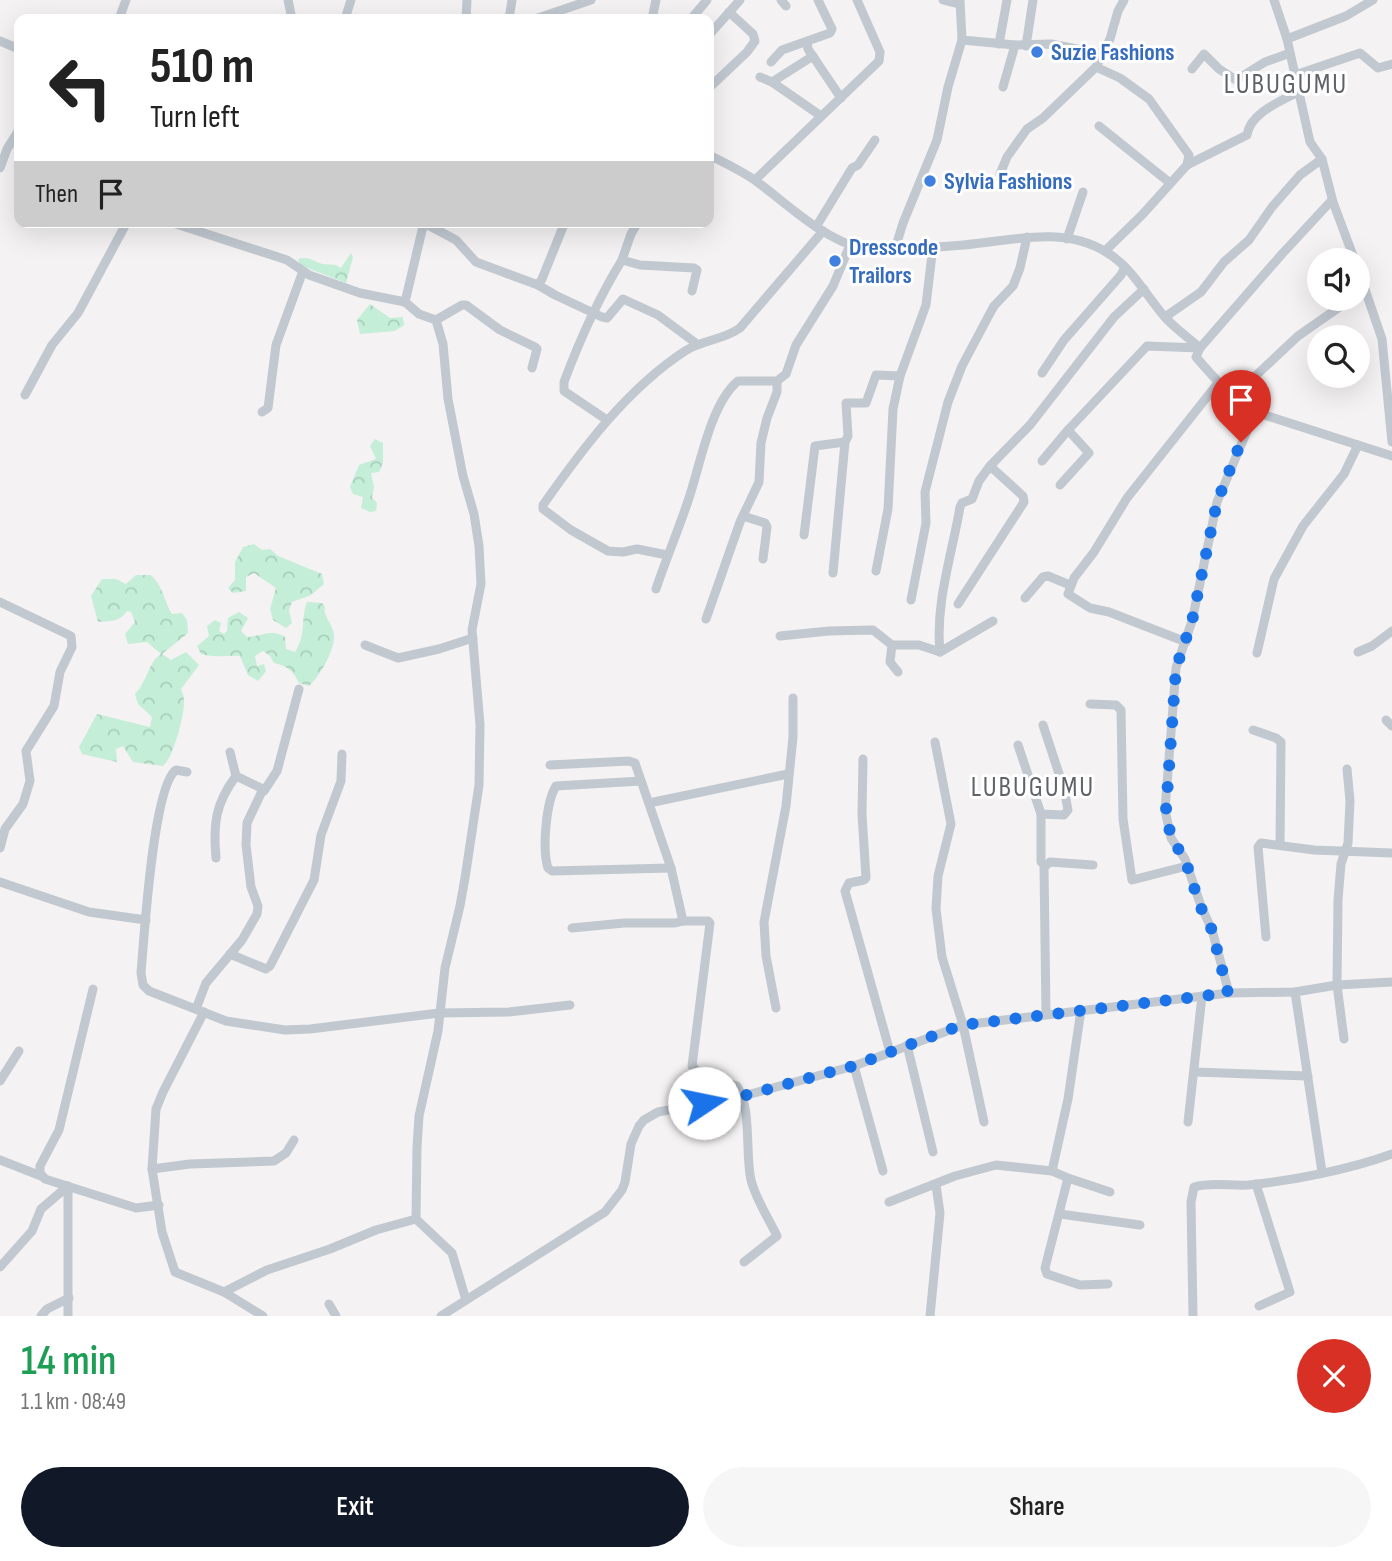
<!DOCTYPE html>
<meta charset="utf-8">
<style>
:root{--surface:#fff;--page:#f6f6f6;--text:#222;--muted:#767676;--accent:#111827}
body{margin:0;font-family:"Sofia Sans Condensed",sans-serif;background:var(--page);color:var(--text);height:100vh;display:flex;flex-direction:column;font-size:26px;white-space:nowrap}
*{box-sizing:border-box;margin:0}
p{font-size:23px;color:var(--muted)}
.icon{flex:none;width:38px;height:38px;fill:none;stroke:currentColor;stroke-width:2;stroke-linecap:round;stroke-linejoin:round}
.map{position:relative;height:1316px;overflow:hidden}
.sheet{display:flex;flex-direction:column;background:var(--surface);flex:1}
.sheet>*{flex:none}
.guide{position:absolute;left:14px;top:14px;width:700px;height:214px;border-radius:14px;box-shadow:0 7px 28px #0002;background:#fff;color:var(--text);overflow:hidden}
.tools{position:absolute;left:1307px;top:248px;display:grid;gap:14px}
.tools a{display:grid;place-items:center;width:63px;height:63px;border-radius:50%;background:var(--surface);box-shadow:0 7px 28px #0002;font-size:35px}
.pin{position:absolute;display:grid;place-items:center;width:60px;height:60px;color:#fff;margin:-72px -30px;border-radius:50% 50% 50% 0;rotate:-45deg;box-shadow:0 0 7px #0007}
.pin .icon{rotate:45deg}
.me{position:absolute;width:77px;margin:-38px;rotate:79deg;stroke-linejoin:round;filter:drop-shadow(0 0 5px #0008)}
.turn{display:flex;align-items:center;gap:24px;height:147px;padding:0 21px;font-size:32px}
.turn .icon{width:91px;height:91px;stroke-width:2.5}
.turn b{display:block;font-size:49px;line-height:60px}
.then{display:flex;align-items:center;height:66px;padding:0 21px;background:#0003;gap:14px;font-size:26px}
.round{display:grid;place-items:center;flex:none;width:74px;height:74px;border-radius:37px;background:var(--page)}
.head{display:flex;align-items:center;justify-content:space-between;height:119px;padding:0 21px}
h1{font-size:42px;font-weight:600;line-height:52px;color:#1e9e55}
.action{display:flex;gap:14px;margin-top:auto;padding:14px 21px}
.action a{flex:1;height:80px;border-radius:42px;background:var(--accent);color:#fff;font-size:28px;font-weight:600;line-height:80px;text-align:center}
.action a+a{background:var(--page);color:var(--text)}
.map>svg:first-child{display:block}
.forest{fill:url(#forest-crowns)}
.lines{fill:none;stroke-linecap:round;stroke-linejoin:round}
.minor{stroke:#c1c8d0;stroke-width:9}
.route{stroke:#1a73e8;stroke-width:12;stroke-dasharray:0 21.6}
.shop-dot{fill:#3f7fe0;stroke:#fff;stroke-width:2.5}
.labels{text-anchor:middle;stroke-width:6;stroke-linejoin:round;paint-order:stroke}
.shop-label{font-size:24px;font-weight:bold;fill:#366cbe;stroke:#fff;text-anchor:start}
.quarter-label{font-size:28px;letter-spacing:2px;fill:#5f6267;stroke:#fff}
</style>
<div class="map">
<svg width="1392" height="1316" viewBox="0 0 1392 1316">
<defs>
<pattern id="forest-crowns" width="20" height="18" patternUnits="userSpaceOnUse" patternTransform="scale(1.75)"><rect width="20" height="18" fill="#c4eed8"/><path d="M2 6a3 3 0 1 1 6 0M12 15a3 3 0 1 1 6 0" fill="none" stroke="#aacebc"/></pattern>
</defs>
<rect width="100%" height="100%" fill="#f4f2f2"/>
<g class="forest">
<path d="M351 253 353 257 346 283 300 265 298 259C309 256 312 261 322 264 331 265 334 263 341 268Z"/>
<polygon points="370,304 390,318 403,317 404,325 395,331 360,334 357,320"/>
<polygon points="375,439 383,443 383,463 379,472 371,473 374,487 372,497 377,503 376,511 370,512 361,508 363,497 353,494 350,487 359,465 376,459 370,446"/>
<polygon points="254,544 262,550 270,549 278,556 322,574 324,584 311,595 292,602 289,610 292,623 286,628 273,620 270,609 276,588 254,573 246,577 246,591 233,593 228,588 235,580 235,562 243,547"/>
<path d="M136 575H151C164 588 163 599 172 614L182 613 187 620 188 633 162 654 171 660 186 652 199 665 181 689C182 692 184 696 184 700 185 713 173 759 163 766L133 762 123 746 116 749 117 762 82 754 79 747 97 714 150 727 152 717 138 704 135 694C149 679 147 664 161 654L147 642 128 644 125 634 135 622 131 612 127 611C120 622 110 621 98 622L91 596 102 579H116L126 584Z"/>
<path d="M307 602 322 603C328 611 323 603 325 613 327 620 333 626 334 635 335 650 320 676 309 686L299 683C293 671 288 666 274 663L270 656 263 651 255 656 257 666 264 664 266 671 258 681 248 675 240 656C227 655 214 658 201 654L197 646 209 636 207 626 215 620 221 623 219 631 224 634 227 631 228 618 239 612 248 618 241 631 247 637C261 637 271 628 285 637L286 649 295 652C307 633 300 621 307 602Z"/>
</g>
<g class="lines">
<g class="minor">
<polyline points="288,0 292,19"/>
<polyline points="781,0 786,6"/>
<polyline points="943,0 959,4"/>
<polyline points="1274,0 1287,39 1310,142 1322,159 1333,202 1355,261"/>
<polyline points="119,19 126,0"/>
<polyline points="345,19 351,0"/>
<polyline points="466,19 467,0"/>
<polyline points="509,19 512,0"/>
<polyline points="535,19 591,0"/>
<polyline points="652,19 656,0"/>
<polyline points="691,19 707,0"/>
<polyline points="709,35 740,0"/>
<polyline points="1287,39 1346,16 1373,0"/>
<polyline points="962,40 1015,45 1051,44 1103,54"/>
<polyline points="0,41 19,49"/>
<polyline points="807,42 808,49 841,98"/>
<polyline points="999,44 1007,0"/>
<polyline points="1026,46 1033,0"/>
<polyline points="771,62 782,50 830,33 832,29 818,0"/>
<polyline points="1096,67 1120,78 1149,99 1189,155 1187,165 1142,215 1105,251"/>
<polyline points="1192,69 1204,54 1219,69 1236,80 1265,62 1290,53"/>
<polyline points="1295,75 1360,53 1378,68 1392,64"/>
<polyline points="760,77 772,82 813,56"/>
<polyline points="772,82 821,116"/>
<polyline points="1003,87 1015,45"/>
<polyline points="709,88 747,52 755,41 753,34 729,12"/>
<polyline points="1099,126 1170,183"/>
<path d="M709 155C725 163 742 171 756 181 790 206 820 237 862 249 896 249 930 248 964 245 1011 241 1062 225 1106 252 1132 267 1145 294 1164 316 1174 328 1188 337 1200 348L1196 357C1214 378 1231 397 1255 412L1392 456"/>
<path d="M1187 165 1247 135C1250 113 1281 101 1298 92"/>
<polyline points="0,168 7,149 19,130"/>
<polyline points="1000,174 1007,157 1027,129 1043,118 1096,67 1110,39 1118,11 1124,0"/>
<polyline points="755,180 879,61 880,52 857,0"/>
<polyline points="170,222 287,260 309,275 360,293 405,302"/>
<polyline points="424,222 405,302 419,314 436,320 443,344 448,399 463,476 474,514 479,546 481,584 472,630 480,725 479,785 465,878 460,906 445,968 438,1031 419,1116 417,1147 416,1219 452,1253 466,1300"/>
<polyline points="638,222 631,234 622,260 640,265 694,268 697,270 692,291"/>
<polyline points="424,223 456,240 476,262 538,285 542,279 565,222"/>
<polyline points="816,227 852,168 858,165 875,140"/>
<polyline points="1067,239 1083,192"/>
<polyline points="895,249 903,223 937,140 948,87 962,40 960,0"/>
<polyline points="1358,269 1382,339 1392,442"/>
<polyline points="538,285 555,295 602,317 607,318 623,299 658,315 697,344"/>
<polyline points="1165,317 1201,292 1224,262 1249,240 1272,207 1300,175 1322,159"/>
<polyline points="436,320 462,305 466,305 500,330 535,347 537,349 532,368"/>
<polyline points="1042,373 1064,340 1121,275 1125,267"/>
<polyline points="25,395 52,345 78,313 127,222"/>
<polyline points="1233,397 1298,336 1351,299"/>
<polyline points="262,412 268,408 276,345 303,271"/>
<path d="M607 420 564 391V382C580 339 598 299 622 260"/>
<polyline points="1042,461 1068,430 1147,346 1200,348 1282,254 1332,200"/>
<polyline points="1060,485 1089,453 1068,430"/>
<polyline points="743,516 765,523 767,527 763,559"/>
<polyline points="804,535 815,446 845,442"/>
<path d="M667 555 637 549 623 552 608 551 571 530 543 509V505C583 448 627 389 685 351 702 340 724 340 740 328L823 231"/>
<polyline points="876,571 888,509 893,409 900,376 926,305 933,246"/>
<polyline points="833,573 845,442 848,436 846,403 866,403 876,375 900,376"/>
<path d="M656 589C666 559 678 531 688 501 700 467 710 404 738 381H777L786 374 796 345 833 286 850 245"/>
<polyline points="1025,598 1043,577 1048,576 1070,585"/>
<polyline points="911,600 926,523 925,492 948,402 962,366 988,317 994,306 1013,286 1020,268 1027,237"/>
<polyline points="0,602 71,636 72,647 60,672 54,706 26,751 30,781 23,804 5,829 0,848"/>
<polyline points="958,604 1024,502 1023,496 990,466"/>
<polyline points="706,619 740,522 759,482 761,443 767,418 777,392 777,381"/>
<polyline points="780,636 829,631 873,630 892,645 919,645 940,652 993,621"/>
<polyline points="1186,642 1109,612 1090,608 1068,594 1074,578 1094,552 1127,498 1218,383"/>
<polyline points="365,645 398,658 439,649 473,638"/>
<polyline points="892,645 890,662 898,672"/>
<path d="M940 652C935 603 952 555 960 507L962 503 972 499 979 481 990 466 1030 425 1114 317 1144 289"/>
<polyline points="1358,652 1372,646 1392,631"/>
<polyline points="1257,653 1274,579 1303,526 1344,474 1358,445"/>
<polyline points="1090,704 1116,705 1121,710 1123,819 1132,880 1187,866"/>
<polyline points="1386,720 1392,726"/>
<polyline points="1253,730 1276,738 1281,742 1280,845"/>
<polyline points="935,742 951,824 938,876 936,909 942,957 963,1025 984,1122"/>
<polyline points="1018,745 1041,814 1041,862 1045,865"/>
<polyline points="863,759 862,814 866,878 864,880 849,883 845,891 890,1052"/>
<polyline points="550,765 629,761 635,763 671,868 683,921"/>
<path d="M187 772 176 770C153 786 144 939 141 973L143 985 149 991 226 1021 285 1030 310 1029 439 1013 509 1012 570 1005"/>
<path d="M641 781 556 786C546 802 542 849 548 868L552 871 671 868"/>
<polyline points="264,791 277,771 299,689"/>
<polyline points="649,803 788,774"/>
<polyline points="1041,814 1064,815 1068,810 1064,789 1043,725"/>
<path d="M216 858C213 825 215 804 236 776"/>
<polyline points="0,882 89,912 146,920"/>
<path d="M572 928 624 923H675L683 921H708L710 923 692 1066 701 1075 737 1086C752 1108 745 1153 751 1180 756 1200 768 1217 777 1236L744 1262"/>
<polyline points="1266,937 1258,847 1261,843 1314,850 1392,853"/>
<polyline points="230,954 266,969 270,966 314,880 321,835 341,781 342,754"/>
<polyline points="93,989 59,1130 40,1166 40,1173 45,1179 136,1208 159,1205"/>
<polyline points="1295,992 1322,1172"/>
<polyline points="1229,993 1212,930 1201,906 1185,859 1171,838 1165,810 1176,668 1192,621 1217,502 1255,412"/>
<polyline points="776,1008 766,956 764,922 786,806 793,737 793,698"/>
<polyline points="196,1009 206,983 242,940 257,914 258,906 251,887 246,845 247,823 263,789 236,776 230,752"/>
<polyline points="204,1012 163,1092 156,1109 152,1169 162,1232 175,1272 224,1292 263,1316"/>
<polyline points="1046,1014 1044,867 1050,862 1093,865"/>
<polyline points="1344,1039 1337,985 1338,900 1341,864 1348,843 1350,801 1347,769"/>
<polyline points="907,1045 933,1152"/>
<polyline points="854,1066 883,1171"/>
<polyline points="1194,1072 1308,1076"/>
<polyline points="0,1081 19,1051"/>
<polyline points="1188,1122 1202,996"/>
<polyline points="0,1160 41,1176"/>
<polyline points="152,1169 190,1164 274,1161 286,1153 294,1140"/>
<polyline points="1052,1171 1068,1099 1081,1010"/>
<polyline points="1068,1178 1110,1192"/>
<polyline points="1256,1184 1290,1292 1259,1306"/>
<polyline points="68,1186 68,1316"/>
<polyline points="889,1202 955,1176 996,1165 1052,1171 1068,1178 1045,1268 1047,1274 1080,1285 1108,1284"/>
<polyline points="1060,1214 1140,1225"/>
<polyline points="0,1267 32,1231 41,1209 68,1186"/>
<polyline points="224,1292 267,1270 330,1249 376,1230 416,1219"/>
<polyline points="329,1304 336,1316"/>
<polyline points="41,1316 47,1309 69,1298"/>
<polyline points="441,1316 605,1212 622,1190 625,1182 631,1144 639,1126 644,1120 658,1112 743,1096 854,1066 963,1025 1229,993 1295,992 1337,985 1392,982"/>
<polyline points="930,1316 940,1213 936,1185"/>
<path d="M1193 1316 1191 1202 1194 1187C1211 1182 1230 1186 1248 1185 1292 1181 1351 1169 1392 1154"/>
</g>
</g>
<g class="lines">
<polyline class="route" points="704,1103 743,1096 853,1066 962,1025 1228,993 1212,930 1200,906 1185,859 1171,838 1166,810 1176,668 1192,621 1217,502 1241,442"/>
</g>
<g class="shop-dot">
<circle cx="1037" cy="52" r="7"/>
<circle cx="930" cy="181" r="7"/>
<circle cx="835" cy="261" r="7"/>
</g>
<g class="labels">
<g class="shop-label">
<text x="1051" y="60">Suzie Fashions</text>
<text x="944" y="189">Sylvia Fashions</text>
<text x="849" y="255">Dresscode<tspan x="849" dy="28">Trailors</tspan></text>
</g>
<g class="quarter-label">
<text x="1286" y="93">LUBUGUMU</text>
<text x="1033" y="796">LUBUGUMU</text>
</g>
</g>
</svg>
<div class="tools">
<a><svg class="icon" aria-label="sound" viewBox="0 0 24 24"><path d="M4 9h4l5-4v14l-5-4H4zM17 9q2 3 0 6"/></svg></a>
<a><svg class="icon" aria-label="search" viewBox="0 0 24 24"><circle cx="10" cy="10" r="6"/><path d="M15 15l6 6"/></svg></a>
</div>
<div class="pin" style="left:1241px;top:442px;background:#d93025"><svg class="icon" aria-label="arrive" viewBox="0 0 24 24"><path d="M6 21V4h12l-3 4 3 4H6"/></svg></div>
<svg class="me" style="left:704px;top:1103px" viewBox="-20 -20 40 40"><circle r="19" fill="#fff"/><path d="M0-13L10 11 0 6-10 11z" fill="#1a73e8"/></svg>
<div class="guide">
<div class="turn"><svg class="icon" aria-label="left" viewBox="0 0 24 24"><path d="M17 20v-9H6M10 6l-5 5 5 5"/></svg><div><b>510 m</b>Turn left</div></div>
<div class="then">Then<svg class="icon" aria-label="arrive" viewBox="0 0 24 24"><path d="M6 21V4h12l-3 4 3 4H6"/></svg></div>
</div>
</div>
<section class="sheet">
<div class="head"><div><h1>14 min</h1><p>1.1 km · 08:49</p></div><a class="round" style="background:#d93025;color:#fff"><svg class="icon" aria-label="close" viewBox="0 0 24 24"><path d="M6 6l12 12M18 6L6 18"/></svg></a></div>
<div class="action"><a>Exit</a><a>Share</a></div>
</section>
